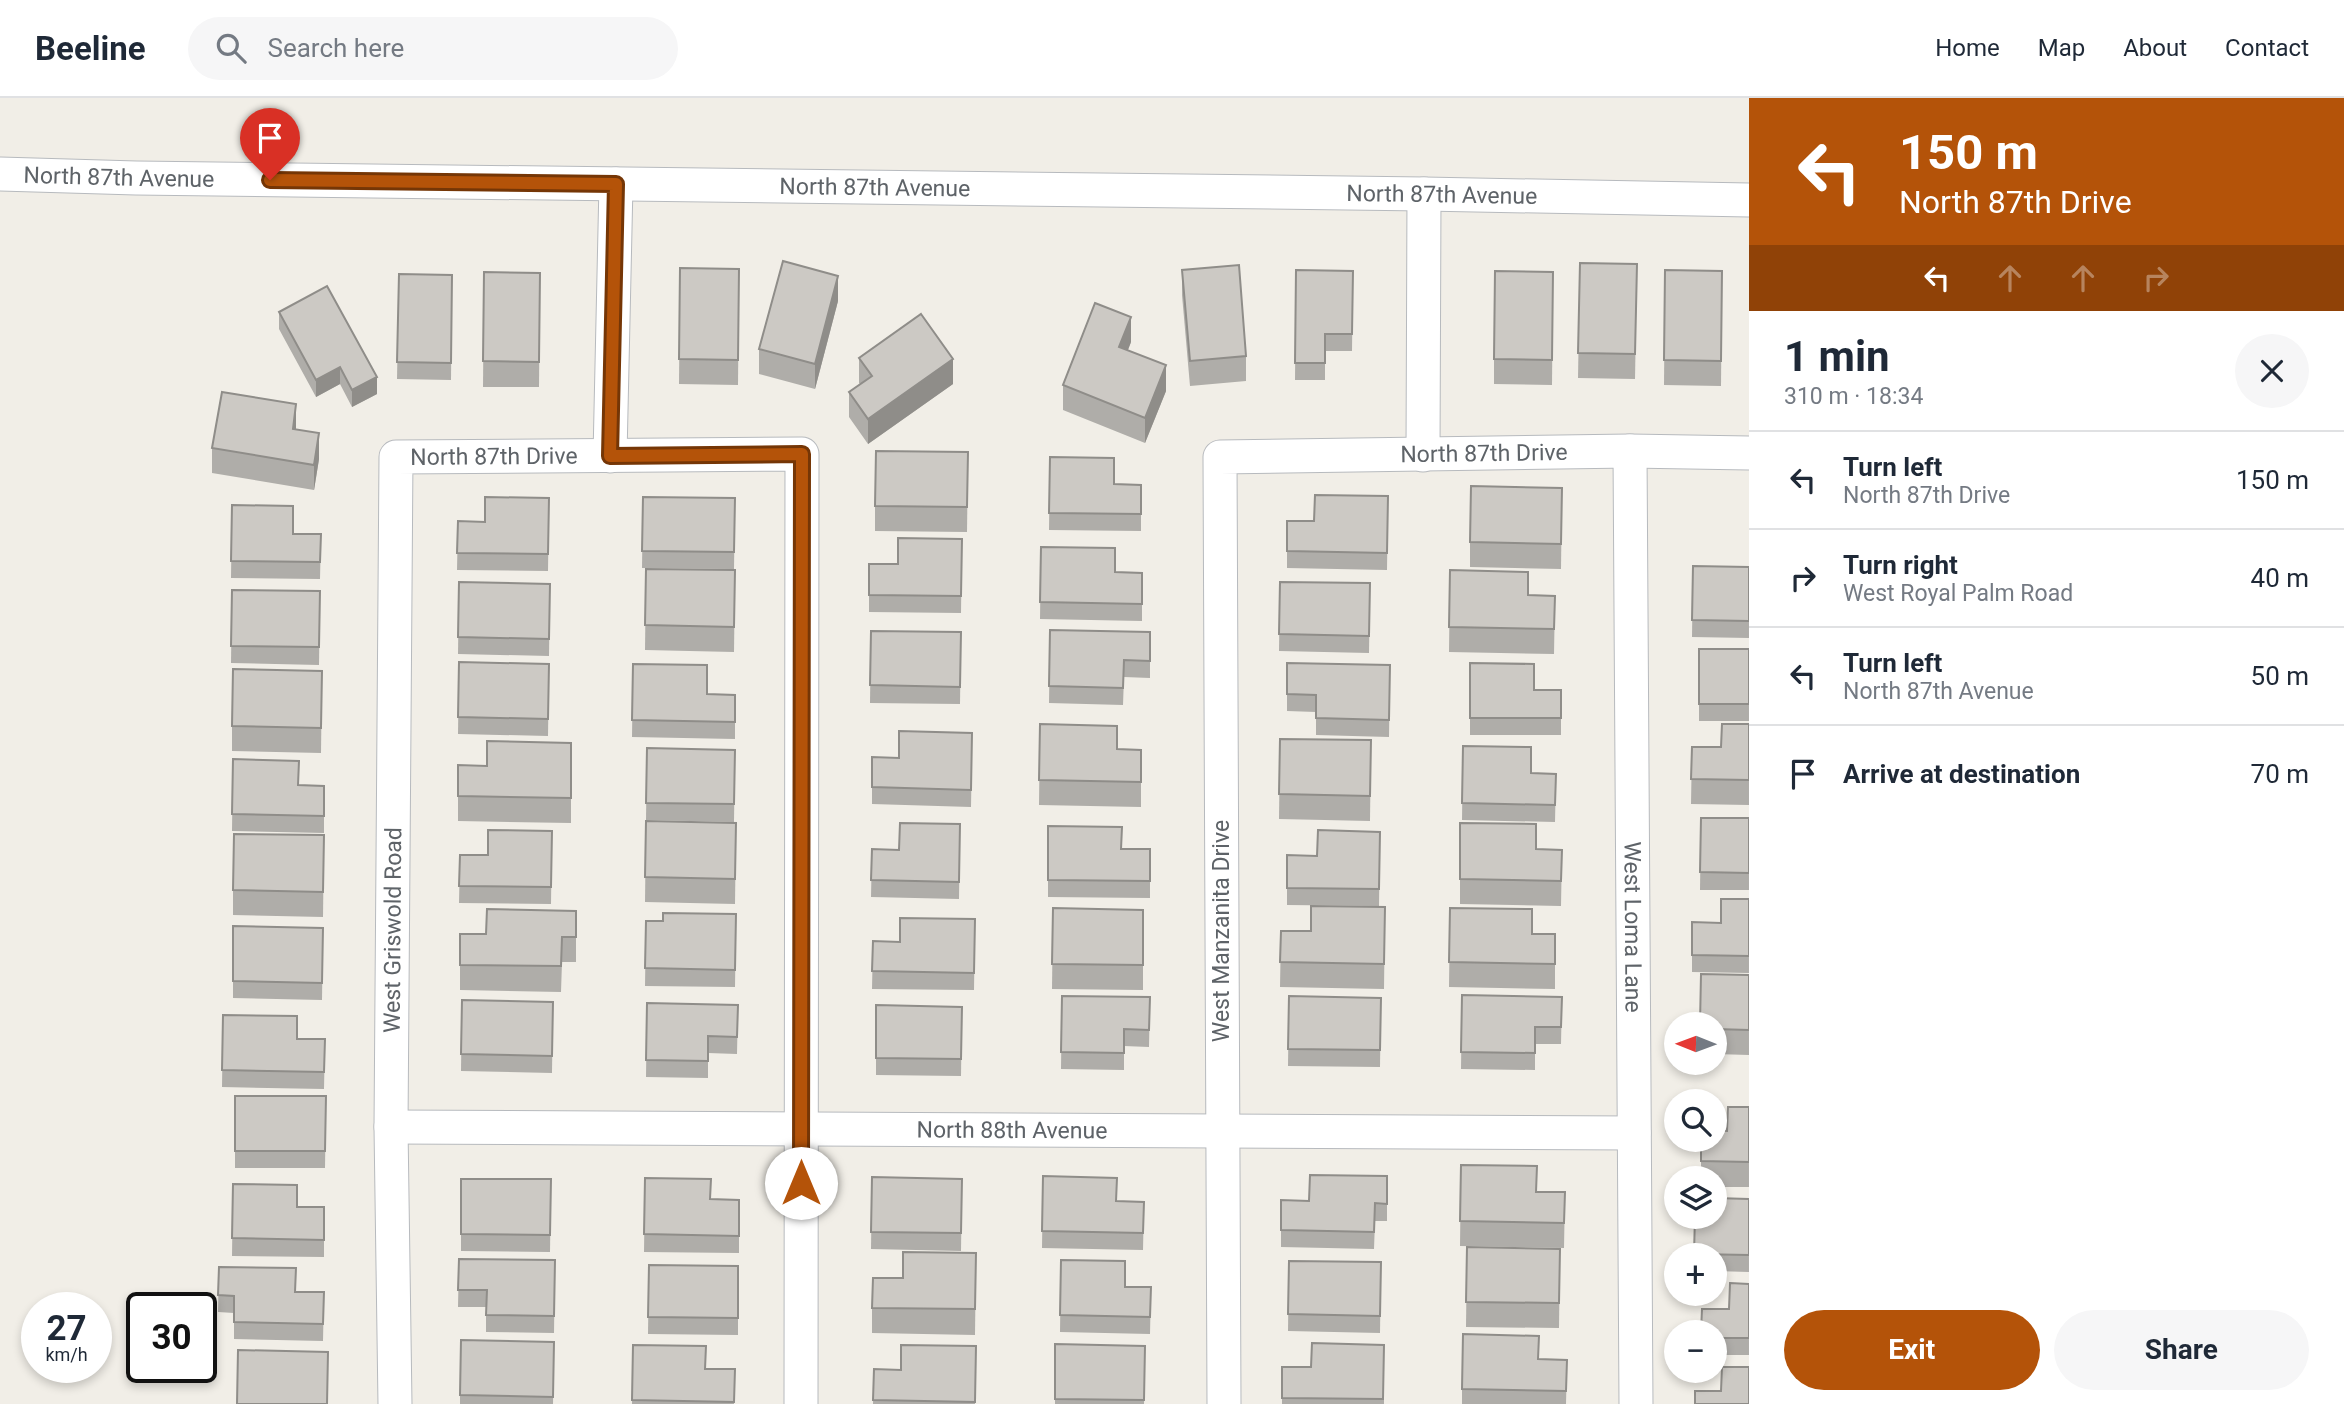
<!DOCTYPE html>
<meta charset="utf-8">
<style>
:root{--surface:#fff;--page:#f6f6f7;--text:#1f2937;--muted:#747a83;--line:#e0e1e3;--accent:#b45309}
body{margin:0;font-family:Roboto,sans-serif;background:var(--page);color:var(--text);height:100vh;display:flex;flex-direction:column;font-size:26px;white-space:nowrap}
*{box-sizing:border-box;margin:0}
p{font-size:23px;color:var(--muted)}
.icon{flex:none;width:38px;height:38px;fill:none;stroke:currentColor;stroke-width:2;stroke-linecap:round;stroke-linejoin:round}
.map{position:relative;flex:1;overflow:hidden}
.drawer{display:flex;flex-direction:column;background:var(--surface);width:595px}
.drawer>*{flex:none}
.hud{background:#b45309;color:#fff;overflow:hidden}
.needle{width:46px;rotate:271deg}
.tools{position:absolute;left:1664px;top:914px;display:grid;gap:14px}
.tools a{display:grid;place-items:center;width:63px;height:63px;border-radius:50%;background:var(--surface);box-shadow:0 4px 10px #0003;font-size:35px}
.speed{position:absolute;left:21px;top:1194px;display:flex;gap:14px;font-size:35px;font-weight:700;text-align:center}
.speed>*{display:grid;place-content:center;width:91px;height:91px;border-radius:50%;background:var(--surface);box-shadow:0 4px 10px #0003;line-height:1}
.speed small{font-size:18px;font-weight:400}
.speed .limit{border:4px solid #111;border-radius:10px;background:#fff;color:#111}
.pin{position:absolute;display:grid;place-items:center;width:60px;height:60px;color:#fff;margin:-72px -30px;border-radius:50% 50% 50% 0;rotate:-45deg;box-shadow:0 0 7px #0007}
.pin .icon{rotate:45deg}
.me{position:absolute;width:77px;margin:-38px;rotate:0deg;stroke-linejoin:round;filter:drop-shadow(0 0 5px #0008)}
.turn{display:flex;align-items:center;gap:24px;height:147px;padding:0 35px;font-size:32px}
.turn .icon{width:91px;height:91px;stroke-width:2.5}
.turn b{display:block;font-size:49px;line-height:60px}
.lanes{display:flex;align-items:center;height:66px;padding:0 35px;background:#0003;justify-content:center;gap:35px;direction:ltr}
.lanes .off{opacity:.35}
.round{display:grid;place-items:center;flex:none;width:74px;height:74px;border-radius:37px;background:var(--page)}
.overview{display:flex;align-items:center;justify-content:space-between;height:119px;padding:0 35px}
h1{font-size:42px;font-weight:700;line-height:52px}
.action{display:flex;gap:14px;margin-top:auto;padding:14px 35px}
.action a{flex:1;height:80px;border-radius:42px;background:var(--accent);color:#fff;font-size:28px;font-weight:700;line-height:80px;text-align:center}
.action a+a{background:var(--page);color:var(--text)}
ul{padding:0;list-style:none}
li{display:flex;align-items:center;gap:21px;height:98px;padding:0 35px;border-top:2px solid var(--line)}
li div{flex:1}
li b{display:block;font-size:26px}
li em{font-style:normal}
header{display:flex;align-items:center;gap:42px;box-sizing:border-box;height:98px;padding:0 35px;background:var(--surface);border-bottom:2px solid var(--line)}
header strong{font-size:33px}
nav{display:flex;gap:38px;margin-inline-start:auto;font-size:24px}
.search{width:490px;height:63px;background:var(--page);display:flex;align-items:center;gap:18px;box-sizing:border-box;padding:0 24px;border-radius:38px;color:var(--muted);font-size:26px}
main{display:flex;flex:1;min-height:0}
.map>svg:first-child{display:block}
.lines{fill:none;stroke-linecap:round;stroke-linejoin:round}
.minor-casing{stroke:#b7babe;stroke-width:35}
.minor{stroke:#fff;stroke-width:33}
.wall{fill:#afada9}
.shaded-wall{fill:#8f8d89}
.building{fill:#ccc9c4;stroke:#8f8d89;stroke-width:2}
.route-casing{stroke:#753606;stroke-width:18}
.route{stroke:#b45309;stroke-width:12}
.labels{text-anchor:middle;stroke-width:5;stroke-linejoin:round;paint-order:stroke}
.street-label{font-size:23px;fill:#5e6368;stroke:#fff}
</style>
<header>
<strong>Beeline</strong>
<div class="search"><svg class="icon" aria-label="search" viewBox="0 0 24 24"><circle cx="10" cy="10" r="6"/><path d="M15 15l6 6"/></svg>Search here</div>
<nav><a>Home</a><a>Map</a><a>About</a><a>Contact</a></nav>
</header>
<main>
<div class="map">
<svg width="1749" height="1306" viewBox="0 0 1749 1306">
<rect width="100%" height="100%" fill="#f1eee7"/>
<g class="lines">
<g class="minor-casing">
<g id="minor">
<path id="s1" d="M0 76 136 80 1424 96 1749 102"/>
<path id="s2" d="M1630 353 1636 1306"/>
<polyline points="1423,357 1424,96"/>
<polyline points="610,358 616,86"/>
<path id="s3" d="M391 1029 1634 1035"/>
<path id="s4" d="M395 1306 391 1029 396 359 802 356 801 1306"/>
<path id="s5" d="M1224 1306 1220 359 1630 353 1749 355"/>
</g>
</g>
<use href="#minor" class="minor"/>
</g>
<g class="wall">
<polygon points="1580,165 1637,166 1635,281 1578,280"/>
<polygon points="680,170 739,171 738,287 679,286"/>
<polygon points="1182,172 1246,258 1246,283 1190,288 1182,197"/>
<polygon points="1296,172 1353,173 1352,253 1325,253 1325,282 1295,282"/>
<polygon points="1665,172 1722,173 1721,288 1664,287"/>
<polygon points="484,174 540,175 539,289 483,289"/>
<polygon points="1553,174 1552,287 1494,286 1494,261"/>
<polygon points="399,176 452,177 451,282 397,281"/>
<polygon points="838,203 815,291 759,276 759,251"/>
<polygon points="279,214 377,296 352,309 340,286 316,299 279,231"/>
<polygon points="1131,244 1128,252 1166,293 1145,345 1063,312 1063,287"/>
<polygon points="859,260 953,286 868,346 849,319 849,294 860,286 859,285"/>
<polygon points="296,332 319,361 314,392 212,375 212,350"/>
<polygon points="968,354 967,434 875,433 875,408"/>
<polygon points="1050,359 1114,386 1141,387 1141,433 1049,432"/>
<polygon points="1562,390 1561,471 1470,469 1470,444"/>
<polygon points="1388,398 1387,472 1287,470 1287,423 1314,423"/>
<polygon points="643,399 735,400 734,471 642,470"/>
<polygon points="549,400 548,473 457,472 458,423 485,424"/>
<polygon points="232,407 293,436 321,436 320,481 231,480"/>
<polygon points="962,441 961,515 869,514 869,466 898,466"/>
<polygon points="1041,449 1115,474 1142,475 1142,523 1040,521"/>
<polygon points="1693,468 1749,469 1749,540 1692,539"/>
<polygon points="646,471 735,472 734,554 645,552"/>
<polygon points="1450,472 1528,498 1555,498 1554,556 1449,554"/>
<polygon points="459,484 550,486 549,558 458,556"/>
<polygon points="1280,484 1370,485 1369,555 1279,553"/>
<polygon points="232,492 320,493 319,567 231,565"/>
<polygon points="1050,532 1150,534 1150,580 1124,579 1123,607 1049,605"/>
<polygon points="871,533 961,534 960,606 870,605"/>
<rect x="1699" y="551" width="50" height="72"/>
<polygon points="459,564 549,566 548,638 458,636"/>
<polygon points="1287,565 1390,567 1389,639 1316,637 1316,614 1287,613"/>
<polygon points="1470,565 1534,592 1561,592 1561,637 1470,637"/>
<polygon points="633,566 707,596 735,597 735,641 632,639"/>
<polygon points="322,573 321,655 232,653 232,628"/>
<polygon points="1040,626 1117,651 1141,652 1141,709 1039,707"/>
<polygon points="1749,626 1749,707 1691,706 1692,649 1721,649"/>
<polygon points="1280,641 1371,642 1370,723 1279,721"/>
<polygon points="571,645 571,725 458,723 458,698 487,668"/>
<polygon points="1463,648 1531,675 1556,676 1555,724 1462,722"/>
<polygon points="647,650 735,652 734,724 646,722"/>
<polygon points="972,652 971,709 872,706 872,659 899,660"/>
<polygon points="233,661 298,687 324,688 324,735 232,733"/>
<polygon points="1701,720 1749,720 1749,792 1700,792"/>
<polygon points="646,723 736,725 735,806 645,804"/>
<polygon points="1460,725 1536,751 1562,752 1561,808 1460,806"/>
<polygon points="960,726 959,801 871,799 872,751 899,752"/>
<polygon points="1048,728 1122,751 1150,751 1150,800 1048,799"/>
<polygon points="552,733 551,806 459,805 460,757 488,757"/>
<polygon points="1380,734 1379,808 1287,807 1287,757 1317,758"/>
<polygon points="324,737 323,819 233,817 233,792"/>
<polygon points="1749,801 1749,875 1692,874 1692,824 1721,825"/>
<polygon points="1385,809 1384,891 1280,889 1281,833 1311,833"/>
<polygon points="1053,810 1143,812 1143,892 1052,891"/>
<polygon points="1450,810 1532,836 1555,836 1555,891 1449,889"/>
<polygon points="576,813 576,864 562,864 561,894 460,892 460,836 486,836"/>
<polygon points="736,816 735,889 645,888 646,823 663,823"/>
<polygon points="975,821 974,892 872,891 873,843 900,844"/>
<polygon points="233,828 323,830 322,902 233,900"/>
<polygon points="1749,877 1749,957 1715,956 1715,926"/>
<polygon points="1462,897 1562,899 1561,946 1535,946 1535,972 1461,971"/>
<polygon points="1062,898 1150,899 1149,949 1124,948 1124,972 1061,971"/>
<polygon points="1289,898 1381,900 1380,969 1288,968"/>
<polygon points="462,902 553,904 552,975 461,973"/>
<polygon points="647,905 738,907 737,956 708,955 708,980 646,979"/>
<polygon points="876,907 962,909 961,978 876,977"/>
<polygon points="223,917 297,941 325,941 324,991 222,989"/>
<polygon points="235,998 326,998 325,1070 235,1070"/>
<polygon points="1749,1009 1749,1089 1715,1089 1715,1080 1701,1080 1701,1063"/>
<polygon points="1461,1067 1537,1094 1565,1094 1564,1150 1460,1148"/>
<polygon points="1043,1078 1117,1103 1144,1104 1143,1152 1042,1150"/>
<polygon points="1387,1078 1387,1123 1375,1123 1374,1151 1281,1149 1281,1102 1309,1103"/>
<polygon points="872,1079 962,1081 961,1153 871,1151"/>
<polygon points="645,1080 711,1101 739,1102 739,1155 644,1154"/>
<polygon points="461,1081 551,1081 550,1154 461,1153"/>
<polygon points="233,1086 297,1109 324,1109 324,1159 232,1158"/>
<polygon points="1749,1101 1749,1174 1715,1173 1715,1157 1694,1157 1695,1118"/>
<polygon points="1467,1149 1560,1151 1559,1230 1466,1229"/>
<polygon points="976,1155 975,1237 872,1235 872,1210 903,1180"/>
<polygon points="459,1161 555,1162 554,1235 486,1234 486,1209 458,1209"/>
<polygon points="1061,1162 1125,1189 1151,1189 1150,1236 1060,1234"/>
<polygon points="1289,1163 1381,1164 1380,1235 1288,1233"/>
<polygon points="649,1167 738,1168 738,1237 648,1236"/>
<polygon points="219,1169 296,1194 324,1194 323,1243 234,1241 234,1215 218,1214"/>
<polygon points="1749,1186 1749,1257 1715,1257 1715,1234 1729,1211"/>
<polygon points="554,1244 553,1306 460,1306 460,1297"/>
<polygon points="1055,1246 1145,1248 1144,1306 1055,1306"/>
<polygon points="633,1247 705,1271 735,1271 734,1306 632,1306"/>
<polygon points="1384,1247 1384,1306 1282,1306 1282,1269 1311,1269"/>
<polygon points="976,1248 975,1306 873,1306 874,1271 901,1272"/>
<polygon points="1539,1261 1567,1262 1566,1306 1462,1306 1462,1291"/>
</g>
<g class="shaded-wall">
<polygon points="838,178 838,203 815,291 815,266"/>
<polygon points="1131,219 1131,244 1119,274 1119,249"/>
<polygon points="953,261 953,286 868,346 868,321"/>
<polygon points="1166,267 1166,293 1145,345 1145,320"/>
<polygon points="340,269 340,286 316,299 316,282"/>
<polygon points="377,279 377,296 352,309 352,292"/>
<polygon points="296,306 296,331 293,356 293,331"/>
<polygon points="319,335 319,361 314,392 314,367"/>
</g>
<g class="building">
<polygon points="783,163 838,178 815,266 759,251"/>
<polygon points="1580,165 1637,166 1635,256 1578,255"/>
<polygon points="1239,167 1246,258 1190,263 1182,172"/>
<polygon points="680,170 739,171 738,262 679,261"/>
<polygon points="1296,172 1353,173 1352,236 1325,236 1325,265 1295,265"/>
<polygon points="1665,172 1722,173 1721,263 1664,262"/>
<polygon points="1495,173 1553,174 1552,262 1494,261"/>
<polygon points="484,174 540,175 539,264 483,263"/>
<polygon points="399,176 452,177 451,265 397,264"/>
<polygon points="327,188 377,279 352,292 340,269 316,282 279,214"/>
<polygon points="1095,205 1131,219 1119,249 1166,267 1145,320 1063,287"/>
<polygon points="921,216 953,261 868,321 849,294 872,278 859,260"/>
<polygon points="222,294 296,306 293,331 319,335 314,367 212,350"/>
<polygon points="876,353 968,354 967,409 875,408"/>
<polygon points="1050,359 1114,360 1114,386 1141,387 1141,416 1049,415"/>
<polygon points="1471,388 1562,390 1561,446 1470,444"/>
<polygon points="1315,397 1388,398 1387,455 1287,453 1287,423 1314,423"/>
<polygon points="485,399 549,400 548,456 457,455 458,423 485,424"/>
<polygon points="643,399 735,400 734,454 642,453"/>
<polygon points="232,407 293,408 293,436 321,436 320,464 231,463"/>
<polygon points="898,440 962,441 961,498 869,497 869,466 898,466"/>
<polygon points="1041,449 1115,450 1115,474 1142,475 1142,506 1040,504"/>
<polygon points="1693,468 1749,469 1749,523 1692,522"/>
<polygon points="646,471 735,472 734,529 645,527"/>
<polygon points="1450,472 1528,474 1528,497 1555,498 1554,531 1449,529"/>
<polygon points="459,484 550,486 549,541 458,539"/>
<polygon points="1280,484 1370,485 1369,538 1279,536"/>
<polygon points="232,492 320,493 319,549 231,548"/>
<polygon points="1050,532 1150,534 1150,563 1124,562 1123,590 1049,588"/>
<polygon points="871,533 961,534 960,589 870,587"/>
<rect x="1699" y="551" width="50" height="55"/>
<polygon points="459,564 549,566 548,621 458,619"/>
<polygon points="1287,565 1390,567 1389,622 1316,620 1316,597 1287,596"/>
<polygon points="1470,565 1534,566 1534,592 1561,592 1561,620 1470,620"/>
<polygon points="633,566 707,567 707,596 735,597 735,624 632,622"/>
<polygon points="233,571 322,573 321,630 232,628"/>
<polygon points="1040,626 1117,628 1117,651 1141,652 1141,684 1039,682"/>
<polygon points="1722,626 1749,626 1749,682 1691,681 1692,649 1721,649"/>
<polygon points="899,633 972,635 971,692 872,689 872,659 899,660"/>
<polygon points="1280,641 1371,642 1370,698 1279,696"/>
<polygon points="487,643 571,645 571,700 458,698 458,667 487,668"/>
<polygon points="1463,648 1531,649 1531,675 1556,676 1555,707 1462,705"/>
<polygon points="647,650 735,652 734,706 646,705"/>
<polygon points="233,661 299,663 298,687 324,688 324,718 232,716"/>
<polygon points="1701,720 1749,720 1749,775 1700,774"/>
<polygon points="646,723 736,725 735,781 645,779"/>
<polygon points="900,725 960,726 959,784 871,782 872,751 899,752"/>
<polygon points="1460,725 1536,726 1536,751 1562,752 1561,783 1460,781"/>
<polygon points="1048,728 1122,729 1121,751 1150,751 1150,783 1048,782"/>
<polygon points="488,732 552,733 551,789 459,788 460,757 488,757"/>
<polygon points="1318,732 1380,734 1379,791 1287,790 1287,757 1317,758"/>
<polygon points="234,736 324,737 323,794 233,792"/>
<polygon points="1721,801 1749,801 1749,858 1692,857 1692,824 1721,825"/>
<polygon points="1311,808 1385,809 1384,866 1280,864 1281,833 1311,833"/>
<polygon points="1053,810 1143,812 1143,867 1052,866"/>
<polygon points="1450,810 1532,811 1532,836 1555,836 1555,866 1449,864"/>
<polygon points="487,811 576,813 576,839 562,839 561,868 460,867 460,836 486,836"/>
<polygon points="663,815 736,816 735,872 645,870 646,823 663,823"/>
<polygon points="900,820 975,821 974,875 872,873 873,843 900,844"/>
<polygon points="233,828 323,830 322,885 233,883"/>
<polygon points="1701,876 1749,877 1749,932 1715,931 1715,926 1700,926"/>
<polygon points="1462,897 1562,899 1561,929 1535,929 1535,955 1461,954"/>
<polygon points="1062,898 1150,899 1149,932 1124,931 1124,955 1061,954"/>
<polygon points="1289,898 1381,900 1380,952 1288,951"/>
<polygon points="462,902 553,904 552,958 461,956"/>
<polygon points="647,905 738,907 737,939 708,938 708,963 646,962"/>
<polygon points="876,907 962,909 961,961 876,960"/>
<polygon points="223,917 297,918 297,941 325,941 324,974 222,972"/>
<polygon points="235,998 326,998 325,1053 235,1053"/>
<polygon points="1728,1009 1749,1009 1749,1064 1701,1063 1701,1041 1715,1041 1715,1032 1727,1033"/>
<polygon points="1461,1067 1537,1068 1536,1094 1565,1094 1564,1125 1460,1123"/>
<polygon points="1310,1077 1387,1078 1387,1106 1375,1105 1374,1134 1281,1132 1281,1102 1309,1103"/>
<polygon points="1043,1078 1117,1080 1116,1103 1144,1104 1143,1135 1042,1133"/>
<polygon points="872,1079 962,1081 961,1135 871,1134"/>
<polygon points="645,1080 711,1081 710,1101 739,1102 739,1138 644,1136"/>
<polygon points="461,1081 551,1081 550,1137 461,1136"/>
<polygon points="233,1086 297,1087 297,1109 324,1109 324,1142 232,1140"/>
<polygon points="1715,1100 1749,1101 1749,1157 1694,1156 1695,1118 1715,1118"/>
<polygon points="1467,1149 1560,1151 1559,1205 1466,1204"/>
<polygon points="903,1154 976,1155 975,1211 872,1210 873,1180 903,1180"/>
<polygon points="459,1161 555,1162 554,1218 486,1217 487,1192 458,1192"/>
<polygon points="1061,1162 1125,1163 1125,1189 1151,1189 1150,1219 1060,1217"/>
<polygon points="1289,1163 1381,1164 1380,1218 1288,1216"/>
<polygon points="649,1167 738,1168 738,1220 648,1219"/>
<polygon points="219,1169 296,1170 295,1194 324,1194 323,1226 234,1224 234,1198 218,1197"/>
<polygon points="1730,1185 1749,1186 1749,1240 1715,1240 1715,1234 1701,1234 1702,1211 1729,1211"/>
<polygon points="1463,1236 1539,1238 1538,1261 1567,1262 1566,1293 1462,1291"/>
<polygon points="461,1242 554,1244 553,1299 460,1297"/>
<polygon points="1312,1245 1384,1247 1383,1301 1282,1300 1282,1269 1311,1269"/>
<polygon points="1055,1246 1145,1248 1144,1302 1055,1301"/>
<polygon points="633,1247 706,1248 705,1271 735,1271 734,1304 632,1302"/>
<polygon points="901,1247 976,1248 975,1304 873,1302 874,1271 901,1272"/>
<polygon points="238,1252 328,1254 327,1306 237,1306"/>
<polygon points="1722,1269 1749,1269 1749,1306 1695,1306 1695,1293 1721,1293"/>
</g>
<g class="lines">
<g class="route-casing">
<polyline id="route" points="270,82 616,86 610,358 802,356 801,1085"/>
</g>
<use href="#route" class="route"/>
</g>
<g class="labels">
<g class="street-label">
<text dy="8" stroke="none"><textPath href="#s1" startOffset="119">North 87th Avenue</textPath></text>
<text dy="8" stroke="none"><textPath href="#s1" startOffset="875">North 87th Avenue</textPath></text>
<text dy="8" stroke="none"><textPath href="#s1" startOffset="1442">North 87th Avenue</textPath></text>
<text dy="8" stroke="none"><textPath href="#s5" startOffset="1211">North 87th Drive</textPath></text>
<text dy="8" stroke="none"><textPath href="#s4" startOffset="1045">North 87th Drive</textPath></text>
<text dy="8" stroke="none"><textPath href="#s2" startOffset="476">West Loma Lane</textPath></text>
<text dy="8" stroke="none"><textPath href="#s4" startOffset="474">West Griswold Road</textPath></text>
<text transform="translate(1221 833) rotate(-90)" y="8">West Manzanita Drive</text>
<text dy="8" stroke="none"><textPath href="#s3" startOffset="621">North 88th Avenue</textPath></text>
</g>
</g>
</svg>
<div class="tools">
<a><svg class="needle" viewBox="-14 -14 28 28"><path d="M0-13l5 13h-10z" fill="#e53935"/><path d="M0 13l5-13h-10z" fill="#747a83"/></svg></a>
<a><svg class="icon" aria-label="search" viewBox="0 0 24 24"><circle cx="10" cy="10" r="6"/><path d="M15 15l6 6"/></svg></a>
<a><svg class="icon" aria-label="layers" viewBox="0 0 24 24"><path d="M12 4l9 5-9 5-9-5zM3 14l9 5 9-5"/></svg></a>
<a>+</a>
<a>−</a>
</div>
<div class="speed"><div>27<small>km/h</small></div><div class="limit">30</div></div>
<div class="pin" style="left:270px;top:82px;background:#d93025"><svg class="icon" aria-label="arrive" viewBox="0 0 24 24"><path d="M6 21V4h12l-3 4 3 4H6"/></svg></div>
<svg class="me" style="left:801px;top:1085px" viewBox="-20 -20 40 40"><circle r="19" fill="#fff"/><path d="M0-13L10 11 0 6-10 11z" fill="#b45309"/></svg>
</div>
<section class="drawer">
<div class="hud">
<div class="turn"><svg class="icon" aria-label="left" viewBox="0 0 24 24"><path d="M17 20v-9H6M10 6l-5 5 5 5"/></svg><div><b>150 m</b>North 87th Drive</div></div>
<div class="lanes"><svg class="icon" aria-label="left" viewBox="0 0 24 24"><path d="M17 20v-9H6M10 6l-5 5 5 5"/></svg><svg class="icon off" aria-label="ahead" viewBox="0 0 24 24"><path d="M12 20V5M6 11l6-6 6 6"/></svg><svg class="icon off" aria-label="ahead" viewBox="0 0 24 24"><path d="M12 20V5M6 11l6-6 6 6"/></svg><svg class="icon off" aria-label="right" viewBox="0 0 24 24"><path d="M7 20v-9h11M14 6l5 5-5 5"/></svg></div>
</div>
<div class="overview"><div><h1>1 min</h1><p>310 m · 18:34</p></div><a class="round"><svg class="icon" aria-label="close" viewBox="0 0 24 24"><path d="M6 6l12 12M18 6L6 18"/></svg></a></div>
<ul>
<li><svg class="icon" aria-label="left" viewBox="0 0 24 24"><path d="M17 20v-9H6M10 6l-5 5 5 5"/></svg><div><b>Turn left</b><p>North 87th Drive</p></div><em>150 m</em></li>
<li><svg class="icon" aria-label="right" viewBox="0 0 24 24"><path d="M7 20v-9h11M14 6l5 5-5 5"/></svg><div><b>Turn right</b><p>West Royal Palm Road</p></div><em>40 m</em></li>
<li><svg class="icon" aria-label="left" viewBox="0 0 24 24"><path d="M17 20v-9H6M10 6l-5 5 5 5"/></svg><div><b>Turn left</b><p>North 87th Avenue</p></div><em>50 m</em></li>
<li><svg class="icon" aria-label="arrive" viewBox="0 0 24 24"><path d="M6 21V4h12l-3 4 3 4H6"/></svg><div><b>Arrive at destination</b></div><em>70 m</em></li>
</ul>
<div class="action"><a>Exit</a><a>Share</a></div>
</section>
</main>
